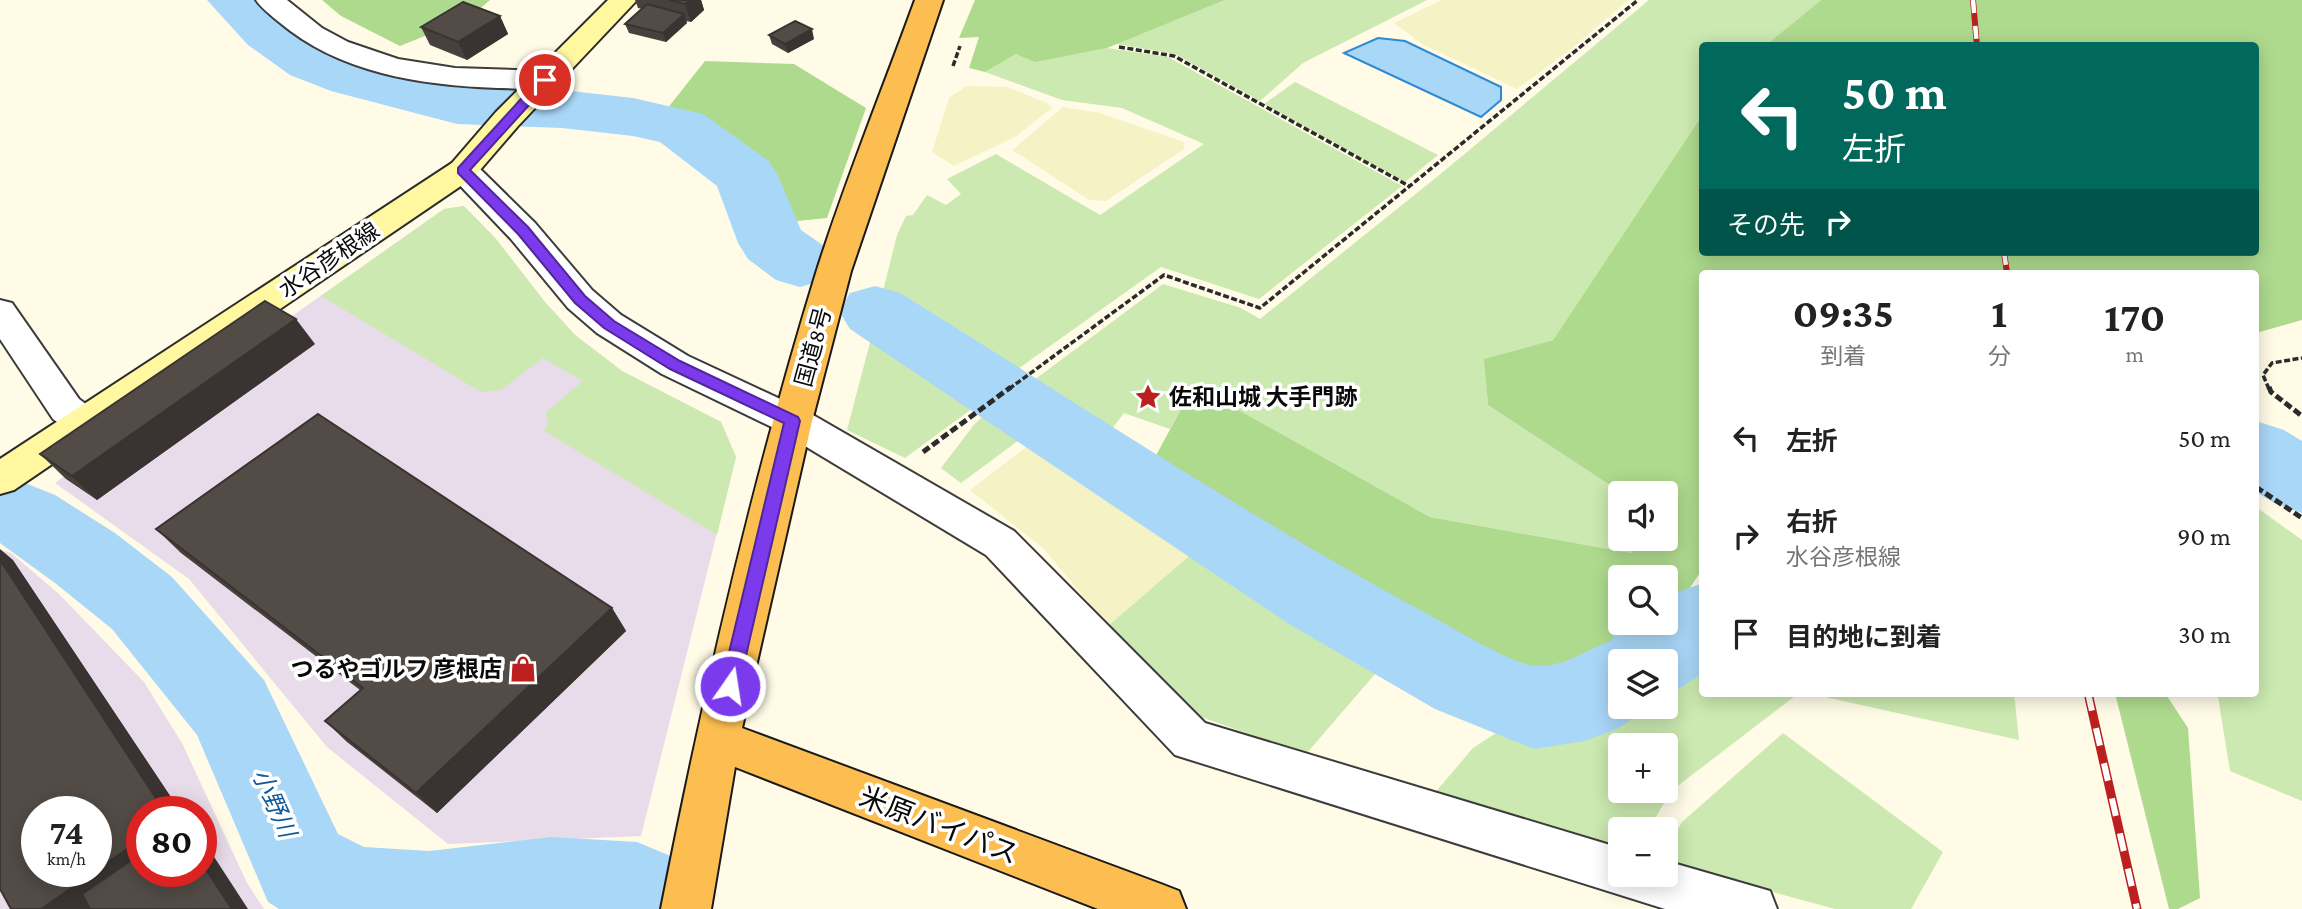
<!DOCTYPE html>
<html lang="ja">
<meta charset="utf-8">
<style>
:root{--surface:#fff;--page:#f6f6f6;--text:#222;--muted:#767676}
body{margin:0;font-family:"Crimson Pro","Noto Sans JP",serif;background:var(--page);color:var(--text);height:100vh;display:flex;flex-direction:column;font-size:26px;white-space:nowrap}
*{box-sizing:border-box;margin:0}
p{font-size:23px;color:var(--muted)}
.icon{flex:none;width:38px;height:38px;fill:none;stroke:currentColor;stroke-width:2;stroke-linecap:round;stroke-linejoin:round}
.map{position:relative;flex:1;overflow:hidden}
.drawer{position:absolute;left:1699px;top:270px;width:560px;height:427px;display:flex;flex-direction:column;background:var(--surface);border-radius:7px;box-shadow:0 4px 18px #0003}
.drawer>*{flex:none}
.banner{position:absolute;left:1699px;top:42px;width:560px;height:214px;border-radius:7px;box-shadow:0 4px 18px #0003;background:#00695c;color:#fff;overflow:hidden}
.tools{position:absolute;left:1608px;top:481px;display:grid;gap:14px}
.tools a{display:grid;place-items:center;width:70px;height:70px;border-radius:7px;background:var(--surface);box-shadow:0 4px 18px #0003;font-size:35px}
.speed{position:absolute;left:21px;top:796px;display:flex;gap:14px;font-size:35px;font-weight:700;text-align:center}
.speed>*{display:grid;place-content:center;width:91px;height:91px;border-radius:50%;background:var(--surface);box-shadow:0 4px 18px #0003;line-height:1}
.speed small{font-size:18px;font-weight:400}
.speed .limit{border:10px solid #d22;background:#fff;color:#111}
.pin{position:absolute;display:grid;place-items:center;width:60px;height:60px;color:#fff;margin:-30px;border:4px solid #fff;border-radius:50%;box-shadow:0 2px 7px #0007}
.me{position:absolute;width:77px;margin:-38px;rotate:13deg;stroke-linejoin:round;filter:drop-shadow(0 0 5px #0008)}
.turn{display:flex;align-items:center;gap:24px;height:147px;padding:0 28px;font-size:32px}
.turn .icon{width:91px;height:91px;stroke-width:2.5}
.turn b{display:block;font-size:49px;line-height:60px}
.then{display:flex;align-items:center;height:66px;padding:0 28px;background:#0003;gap:14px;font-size:26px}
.eta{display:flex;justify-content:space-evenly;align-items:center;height:119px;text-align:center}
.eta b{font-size:42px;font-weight:700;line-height:49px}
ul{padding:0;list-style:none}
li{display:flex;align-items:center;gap:21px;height:98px;padding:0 28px}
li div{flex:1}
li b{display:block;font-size:26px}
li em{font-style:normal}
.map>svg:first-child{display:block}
.industrial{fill:#e9dcea;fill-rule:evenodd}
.farmland{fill:#f5f3c6}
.green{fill:#cbe9b0;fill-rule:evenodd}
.forest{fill:#aeda8e}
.water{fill:#a9d7f8;stroke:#2e8ad1;stroke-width:2}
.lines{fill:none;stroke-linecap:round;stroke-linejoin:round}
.river{fill:#a9d7f8;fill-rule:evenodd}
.minor-casing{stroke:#3c3c3c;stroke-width:4}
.tertiary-casing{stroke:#3c3c3c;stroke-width:4}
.secondary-casing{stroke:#2b2b2b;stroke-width:4}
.trunk-casing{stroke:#1a1a1a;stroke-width:4}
.path-far1{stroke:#2b2b2b;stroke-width:3.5;stroke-dasharray:6 2.5;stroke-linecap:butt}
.path{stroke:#2b2b2b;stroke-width:5;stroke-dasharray:8 3.5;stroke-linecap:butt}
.minor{fill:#fff;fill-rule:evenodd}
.tertiary{fill:#fff;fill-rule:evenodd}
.secondary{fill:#fff8a1;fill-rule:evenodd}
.trunk{fill:#fcbe50;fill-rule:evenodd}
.rail-far1-casing{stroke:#bc1f20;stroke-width:6}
.rail-casing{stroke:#bc1f20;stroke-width:9}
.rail-far1{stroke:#fff;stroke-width:4.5;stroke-dasharray:13;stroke-linecap:butt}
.rail{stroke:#fff;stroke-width:6;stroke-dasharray:18;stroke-linecap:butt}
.wall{fill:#47403c}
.shaded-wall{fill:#393431}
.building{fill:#524b46;stroke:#393431;stroke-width:2}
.route{fill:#7c3aed;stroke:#51269a;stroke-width:2}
.labels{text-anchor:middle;stroke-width:7;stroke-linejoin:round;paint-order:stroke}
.street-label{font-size:23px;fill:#090909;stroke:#fff}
.poi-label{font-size:23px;font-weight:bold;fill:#090909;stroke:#fff;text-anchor:start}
.water-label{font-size:24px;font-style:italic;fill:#115b9d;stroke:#fff}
.near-street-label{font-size:28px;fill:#090909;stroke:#fff}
</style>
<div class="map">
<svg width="2302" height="909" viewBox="0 0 2302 909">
<rect width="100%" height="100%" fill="#fffbe6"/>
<g class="industrial">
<polygon points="464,206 496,239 545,302 575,335 622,371 721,422 736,457 641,836 448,844 327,747 189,579 55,483 444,209"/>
<path d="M0 550 11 553 60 595 144 682 182 743 247 883 264 909H0ZM37 812H96V872H37ZM142 812H201V872H142Z"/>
</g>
<g class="farmland">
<polygon points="1441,0 1628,0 1575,46 1517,89 1422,44 1394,23"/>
<polygon points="966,86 1007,87 1047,103 1052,108 1015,137 954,166 932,152 949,98"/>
<polygon points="1063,107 1100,113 1184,142 1184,149 1106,201 1089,200 1012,150"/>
<polygon points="1043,434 1092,472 1210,538 1108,626 1043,548 970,490"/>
</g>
<g class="green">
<polygon points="1225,0 1427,0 1303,63 1260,101 1175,54 1116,44"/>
<polygon points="1649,0 1821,0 1766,45 1703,46 1703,114 1553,340 1485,359 1488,405 1622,493 1620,539 1639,539 1631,553 1430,517 1194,385 1170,429 1124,413 1100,445 1022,389 1163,284 1241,308 1260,319 1443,172"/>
<polygon points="1107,48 1168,57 1402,186 1259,299 1161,267 1005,378 881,299 897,235 906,216 913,215 927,195 946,205 961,194 947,179 996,154 1100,215 1204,144 1122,108 1062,100 985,72 1016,54 1035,61"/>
<polygon points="1295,82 1438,155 1405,182 1264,104"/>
<polygon points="464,206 496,239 545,302 575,335 622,371 721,422 736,457 717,535 544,431 548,424 546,412 583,381 543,358 501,390 481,392 321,296 444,209"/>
<polygon points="890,331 988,397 905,458 847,430 872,335 885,341"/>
<polygon points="996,403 1034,429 961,483 941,468 973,426"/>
<polygon points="2256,507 2302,540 2302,801 2230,771 2218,697 2211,693 2256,693"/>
<polygon points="1210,538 1394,652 1306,754 1187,712 1108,626"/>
<path d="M1703 641V693H1799L1671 791 1649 829 1620 830V848L1433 795 1473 748 1519 718 1539 724 1594 716 1620 698V707H1666V666ZM1620 746H1666V791H1620Z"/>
<polygon points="1830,693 2014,693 2019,740 1825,697"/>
<polygon points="1783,733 1943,852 1911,909 1835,909 1666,863 1666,849 1682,822"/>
</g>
<g class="forest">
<polygon points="322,0 490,0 469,18 400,46 341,16"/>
<polygon points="975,0 1225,0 1107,48 1035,62 1016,54 985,72 969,68 979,37 959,38"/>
<polygon points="1821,0 2302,0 2302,320 2256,333 2256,273 1703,273 1703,568 1680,603 1666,611 1666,578 1620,578 1620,623 1646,623 1566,669 1533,679 1492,664 1366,599 1152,463 1194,385 1430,517 1631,553 1639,539 1666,539 1666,494 1622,493 1488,405 1484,359 1553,340 1703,114 1703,252 2256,252 2256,46 1766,45"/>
<polygon points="705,61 794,64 866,108 827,218 788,222 659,119"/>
<polygon points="2115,693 2165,693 2188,728 2200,898 2178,909 2169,909"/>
</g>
<polygon class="water" points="1378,38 1405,41 1501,87 1501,100 1481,117 1344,53"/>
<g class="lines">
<g class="river">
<polygon points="207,0 267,0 288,21 332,49 373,65 457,86 562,90 633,98 703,114 769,161 778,176 801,230 824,246 835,263 824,280 800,287 776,280 748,259 738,243 717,186 660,142 633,136 562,128 457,124 331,91 290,75 248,45"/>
<path d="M875 286 900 293C1076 402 1249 518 1431 616 1453 628 1515 666 1537 666 1564 667 1586 650 1611 641 1621 620 1646 623 1666 623V600L1672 594 1703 583V673L1677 690 1666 694V662H1620V707H1651L1617 729 1585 741 1534 749 1435 709 1289 624 850 329 839 311 850 293Z"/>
<polygon points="2256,421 2284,430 2302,441 2302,513 2274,503 2256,492"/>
<polygon points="0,473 55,495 115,533 172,577 264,680 338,834 364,847 429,851 552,837 637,842 673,857 687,892 680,909 279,909 268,902 197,735 112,629 55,583 0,543"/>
</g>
<g class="minor-casing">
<g id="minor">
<polygon points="463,160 474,163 535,223 592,290 621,315 688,356 806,411 1014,531 1205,723 1620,848 1620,875 1666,875 1666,861 1770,891 1777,909 1665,909 1175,755 986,555 780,431 662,374 597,333 568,308 511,239 452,177 447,170 452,163"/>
<polygon points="0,300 12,303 79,399 98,413 104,423 98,433 85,437 72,433 53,419 0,339"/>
</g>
</g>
<g class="tertiary-casing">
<path id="tertiary" d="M256 0H287L322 28 348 42 398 59 455 68 545 71 555 74 560 80 555 86C536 91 516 88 497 88 420 85 339 73 279 22 271 15 262 9 256 0Z"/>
</g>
<g class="secondary-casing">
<polygon id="secondary" points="608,0 637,0 518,126 474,177 14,490 0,494 0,459 452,163 496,112"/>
</g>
<g class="trunk-casing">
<path id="trunk" d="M915 0H943L851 271 812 421 742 728 1161 884 1179 891 1186 909H1098L735 767 711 909H661C703 695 752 481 816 273 845 181 882 91 915 0Z"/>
</g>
<g class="path-far1">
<polyline points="1119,47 1174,56 1409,186"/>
<polyline points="953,66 960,46"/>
<polyline points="1009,389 1164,275 1260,308 1638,0"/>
<polyline points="2269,389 2263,375 2272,363 2302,358"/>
</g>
<g class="path">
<polyline points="2269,387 2271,392 2302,416"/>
<polyline points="923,452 1011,387"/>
<polyline points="2256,487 2302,518"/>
</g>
<use href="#minor" class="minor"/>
<use href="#tertiary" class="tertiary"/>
<use href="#secondary" class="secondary"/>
<use href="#trunk" class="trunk"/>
<g class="rail-far1-casing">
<g id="rail-far1">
<polyline points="1973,0 1977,46"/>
<polyline points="2004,252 2007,273"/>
</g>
</g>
<g class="rail-casing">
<polyline id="rail" points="2088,693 2137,909"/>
</g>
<use href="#rail-far1" class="rail-far1"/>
<use href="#rail" class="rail"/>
</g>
<g class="wall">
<polygon points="635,0 701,0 704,10 691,22 686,21 687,23 666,42 629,33 625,24 642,9 638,8"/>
<polygon points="500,16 508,34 467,60 430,45 421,27"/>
<polygon points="769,35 814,39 788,53 772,44"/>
<polygon points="315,344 97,500 66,479 40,454"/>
<polygon points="156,529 612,608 626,631 437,813 347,742 325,721 360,690 181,553"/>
</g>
<g class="shaded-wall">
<polygon points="690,0 701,0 704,10 691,22 685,4"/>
<polygon points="684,14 687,23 666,42 663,33"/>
<polygon points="500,16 508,34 467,60 458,42"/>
<polygon points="812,29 814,39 788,53 785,44"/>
<polygon points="296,319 315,344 97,500 72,476"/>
<polygon points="0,549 13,560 181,812 165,812 0,560"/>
<polygon points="612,608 626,631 437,813 416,793"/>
<polygon points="142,839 142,872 99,909 41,909 95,872 96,872 96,870"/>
<polygon points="201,842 207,846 248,909 232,909 201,862"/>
</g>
<g class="building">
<polygon points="669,0 690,0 685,4"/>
<polygon points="463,2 500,16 458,42 421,27"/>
<polygon points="647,4 684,14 663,33 625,24"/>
<polygon points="795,21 812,29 785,44 769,35"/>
<polygon points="265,301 296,319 72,476 40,454"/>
<polygon points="318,414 612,608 416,793 325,721 363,688 156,529"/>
<polygon points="0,560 165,812 142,812 142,839 96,870 96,812 37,812 37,872 95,872 41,909 11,909 0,889"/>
<polygon points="142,853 142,872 201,872 201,862 232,909 90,909 82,894"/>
</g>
<polygon class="route" points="545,77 549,78 549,83 470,170 528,227 585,296 614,321 680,361 798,417 800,421 739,686 736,692 730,694 723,692 721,686 784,423 670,369 604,328 575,303 518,234 458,173 458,168 540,78"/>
<defs>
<g id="sight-bare" transform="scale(2.1)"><path d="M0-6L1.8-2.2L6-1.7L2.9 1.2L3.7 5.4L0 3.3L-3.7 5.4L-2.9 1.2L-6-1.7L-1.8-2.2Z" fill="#bc1f20" stroke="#fff" stroke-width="2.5" paint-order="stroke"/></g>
<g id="shop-bare" transform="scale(2.1)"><path d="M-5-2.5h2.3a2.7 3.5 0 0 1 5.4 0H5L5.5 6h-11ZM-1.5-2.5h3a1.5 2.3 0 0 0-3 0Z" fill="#bc1f20" stroke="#fff" stroke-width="2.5" paint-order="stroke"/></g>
</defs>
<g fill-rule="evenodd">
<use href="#sight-bare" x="1148" y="397"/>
<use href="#shop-bare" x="523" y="669"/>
</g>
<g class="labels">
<g class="street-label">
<text transform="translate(329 260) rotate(-34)" y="8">水谷彦根線</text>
<text transform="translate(813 347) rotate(-75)" y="8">国道8号</text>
</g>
<g class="poi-label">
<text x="1169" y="405">佐和山城 大手門跡</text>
<text x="502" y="677" text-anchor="end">つるやゴルフ 彦根店</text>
</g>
<g class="water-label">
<text transform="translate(274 803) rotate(66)" y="8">小野川</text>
</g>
<g class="near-street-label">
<text transform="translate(939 825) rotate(21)" y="10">米原バイパス</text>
</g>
</g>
</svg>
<div class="tools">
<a><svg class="icon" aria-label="sound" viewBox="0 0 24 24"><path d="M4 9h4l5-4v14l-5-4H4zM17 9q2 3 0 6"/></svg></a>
<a><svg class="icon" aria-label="search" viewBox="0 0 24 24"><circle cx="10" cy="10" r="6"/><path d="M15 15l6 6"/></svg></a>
<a><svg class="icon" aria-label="layers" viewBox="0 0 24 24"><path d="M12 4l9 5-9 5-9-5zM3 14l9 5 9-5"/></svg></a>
<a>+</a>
<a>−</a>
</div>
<div class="speed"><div>74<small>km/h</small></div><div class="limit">80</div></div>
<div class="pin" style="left:545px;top:80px;background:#d93025"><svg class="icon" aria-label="arrive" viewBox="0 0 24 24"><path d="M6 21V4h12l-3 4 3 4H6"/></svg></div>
<svg class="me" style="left:730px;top:686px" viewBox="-20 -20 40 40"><circle r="17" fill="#7c3aed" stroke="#fff" stroke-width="3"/><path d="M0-11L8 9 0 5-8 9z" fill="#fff"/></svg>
<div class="banner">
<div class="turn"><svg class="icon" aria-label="left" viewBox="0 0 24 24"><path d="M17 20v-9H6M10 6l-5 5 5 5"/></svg><div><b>50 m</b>左折</div></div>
<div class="then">その先<svg class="icon" aria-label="right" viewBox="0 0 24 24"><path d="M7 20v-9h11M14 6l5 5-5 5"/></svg></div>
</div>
<section class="drawer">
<div class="eta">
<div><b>09:35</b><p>到着</p></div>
<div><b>1</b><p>分</p></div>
<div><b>170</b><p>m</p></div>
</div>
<ul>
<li><svg class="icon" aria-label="left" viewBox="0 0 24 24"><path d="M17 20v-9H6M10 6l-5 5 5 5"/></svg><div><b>左折</b></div><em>50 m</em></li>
<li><svg class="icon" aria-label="right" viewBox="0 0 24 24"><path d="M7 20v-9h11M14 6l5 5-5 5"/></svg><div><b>右折</b><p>水谷彦根線</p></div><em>90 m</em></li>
<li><svg class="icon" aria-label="arrive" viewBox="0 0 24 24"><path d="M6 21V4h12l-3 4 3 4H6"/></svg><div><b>目的地に到着</b></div><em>30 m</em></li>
</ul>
</section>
</div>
